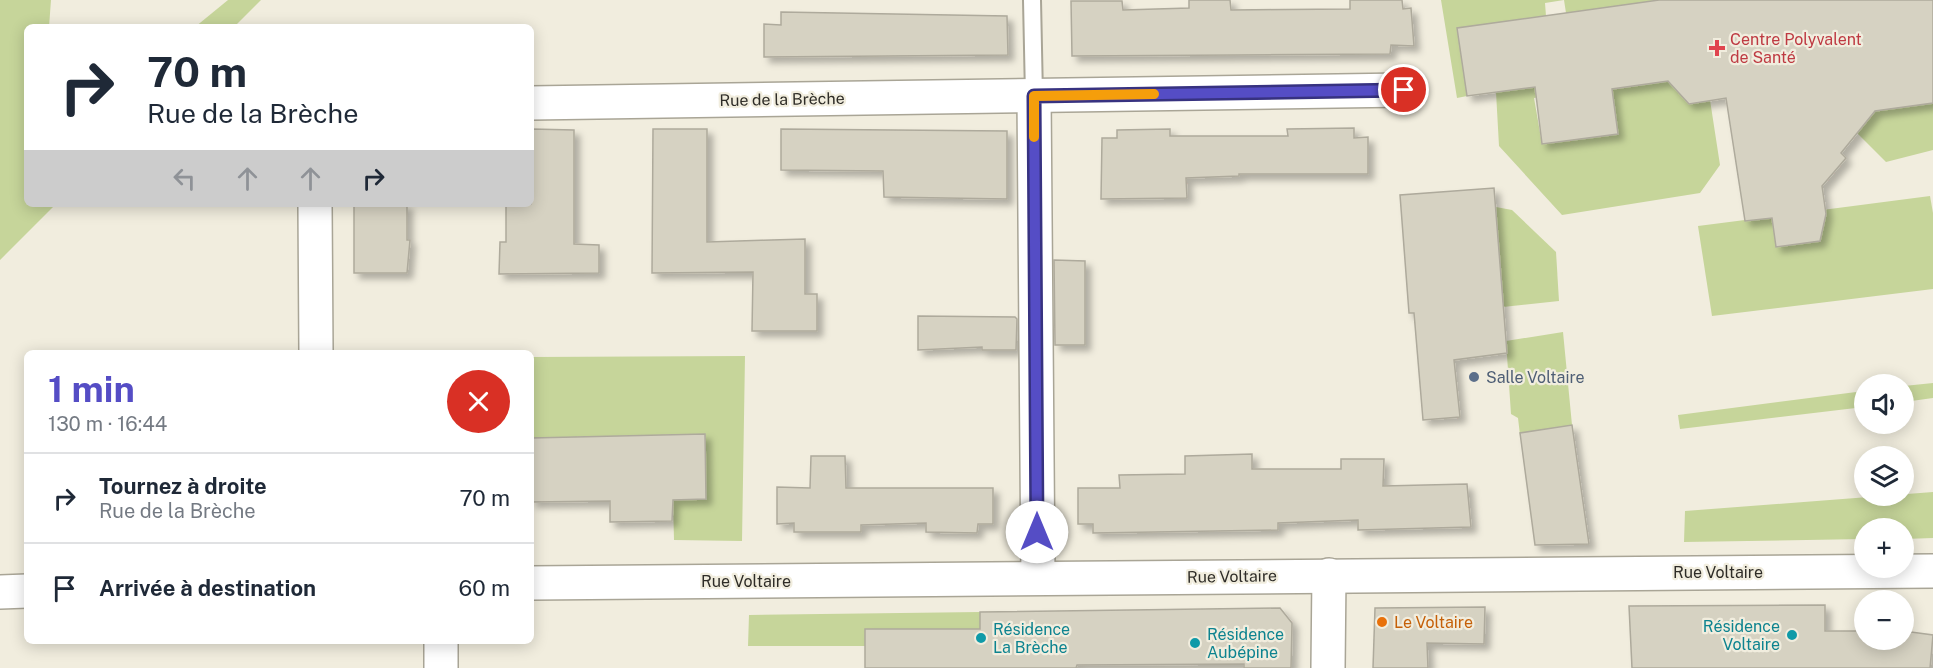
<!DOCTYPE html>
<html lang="fr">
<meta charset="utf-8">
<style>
:root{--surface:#fff;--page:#f2f2f3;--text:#1f2937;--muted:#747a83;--line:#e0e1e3;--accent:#554dc5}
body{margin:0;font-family:"Public Sans",sans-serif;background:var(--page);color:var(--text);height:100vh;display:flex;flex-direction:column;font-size:22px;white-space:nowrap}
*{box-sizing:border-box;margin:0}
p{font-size:20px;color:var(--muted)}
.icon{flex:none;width:33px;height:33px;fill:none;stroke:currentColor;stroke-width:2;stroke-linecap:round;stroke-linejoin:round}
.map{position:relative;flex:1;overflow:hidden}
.panel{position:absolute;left:24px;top:350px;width:510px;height:294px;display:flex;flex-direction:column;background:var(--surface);border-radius:9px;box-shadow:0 3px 15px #0003}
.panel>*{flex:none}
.banner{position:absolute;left:24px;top:24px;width:510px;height:183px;border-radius:9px;box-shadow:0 3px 15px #0003;background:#fff;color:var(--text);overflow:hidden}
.buttons{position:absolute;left:1854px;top:374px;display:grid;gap:12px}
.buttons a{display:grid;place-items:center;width:60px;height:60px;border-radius:50%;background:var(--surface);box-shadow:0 3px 15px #0003;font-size:30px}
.pin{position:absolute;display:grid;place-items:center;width:51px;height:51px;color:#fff;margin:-26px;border:3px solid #fff;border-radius:50%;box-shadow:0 2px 6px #0007}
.me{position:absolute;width:66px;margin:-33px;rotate:0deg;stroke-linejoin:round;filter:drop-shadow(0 0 4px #0008)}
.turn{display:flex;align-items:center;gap:21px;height:126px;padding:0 24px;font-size:27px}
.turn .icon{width:78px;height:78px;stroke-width:2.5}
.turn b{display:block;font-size:42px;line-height:51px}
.lanes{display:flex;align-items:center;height:57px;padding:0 24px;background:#0003;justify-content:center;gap:30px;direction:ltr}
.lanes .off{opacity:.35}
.round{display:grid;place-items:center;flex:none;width:63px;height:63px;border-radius:32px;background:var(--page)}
.overview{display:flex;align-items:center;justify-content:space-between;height:102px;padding:0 24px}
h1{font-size:36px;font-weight:700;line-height:45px;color:var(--accent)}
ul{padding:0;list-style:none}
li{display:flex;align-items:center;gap:18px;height:90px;padding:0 24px;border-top:2px solid var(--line)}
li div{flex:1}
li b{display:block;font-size:22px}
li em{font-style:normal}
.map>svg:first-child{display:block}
.green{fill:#c6d59a}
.building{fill:#d6d2c2;stroke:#aeaa9c;stroke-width:1.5;filter:url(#shadow)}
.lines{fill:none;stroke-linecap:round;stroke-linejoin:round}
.service-casing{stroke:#a9a596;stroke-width:20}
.minor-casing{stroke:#a9a596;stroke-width:36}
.service{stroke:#fff;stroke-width:16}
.minor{stroke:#fff;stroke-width:33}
.route-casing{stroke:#373280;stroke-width:15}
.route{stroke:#554dc5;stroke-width:10}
.slow{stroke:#f59e0b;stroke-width:10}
.health-dot{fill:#e0444e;stroke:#f1edde;stroke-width:2}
.service-dot{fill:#5c6f8a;stroke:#f1edde;stroke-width:2}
.food-dot{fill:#e8710a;stroke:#f1edde;stroke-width:2}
.culture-dot{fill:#0f9aa8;stroke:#f1edde;stroke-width:2}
.labels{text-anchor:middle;stroke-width:4.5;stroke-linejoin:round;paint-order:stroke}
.health-label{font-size:16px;fill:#be3a42;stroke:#f1edde;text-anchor:start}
.street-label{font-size:16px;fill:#2e2c27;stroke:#f1edde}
.service-label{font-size:16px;fill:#4e5e75;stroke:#f1edde;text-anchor:start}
.food-label{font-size:16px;fill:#c56008;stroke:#f1edde;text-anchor:start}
.culture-label{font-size:16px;fill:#0d838f;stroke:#f1edde;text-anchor:start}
</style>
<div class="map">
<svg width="1933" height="668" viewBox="0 0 1933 668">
<defs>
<filter id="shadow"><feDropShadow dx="5.5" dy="5.5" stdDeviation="3" flood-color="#0004"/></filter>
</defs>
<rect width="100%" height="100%" fill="#f1edde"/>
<g class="green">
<polygon points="0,0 51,0 49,27 27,27 27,204 56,204 0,260"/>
<polygon points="228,0 261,0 234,27 195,27"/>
<polygon points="1441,0 1659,0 1566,13 1564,0 1545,3 1546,16 1457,28 1467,96 1457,98"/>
<path d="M1558 73 1560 95 1534 98 1542 144 1618 134 1600 91 1686 79 1681 91C1683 107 1699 102 1710 100L1720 165 1700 193 1562 215 1499 146 1496 92Z"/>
<polygon points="1933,103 1933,150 1886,162 1857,133 1877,109"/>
<polygon points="1930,196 1933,213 1933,289 1712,316 1698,226"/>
<polygon points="1496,207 1512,210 1556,252 1559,301 1503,307"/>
<polygon points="1563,332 1572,425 1520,435 1518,418 1511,414 1506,341"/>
<polygon points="745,356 742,541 674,540 673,500 706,499 705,434 531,438 531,357"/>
<polygon points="1933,383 1933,398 1904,402 1904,386"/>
<polygon points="1864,391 1864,407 1680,429 1678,415"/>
<polygon points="1933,492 1933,538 1904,539 1904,528 1864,528 1864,539 1684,542 1685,511"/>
<polygon points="980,612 980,629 865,629 865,646 748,646 749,615"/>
</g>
<g class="building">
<polygon points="1189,0 1230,0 1231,10 1350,9 1350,0 1402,0 1403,9 1411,8 1414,46 1391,45 1390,54 1072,56 1071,1 1122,1 1123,10 1189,8"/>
<polygon points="1659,0 1933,0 1933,103 1875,111 1841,153 1846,158 1822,186 1826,214 1820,241 1776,247 1772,218 1745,221 1726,98 1689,104 1668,81 1612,89 1618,134 1542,144 1535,87 1467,96 1457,28"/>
<polygon points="781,12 1007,16 1008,55 764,57 764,24 781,25"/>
<polygon points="1354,128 1354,138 1368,137 1368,174 1239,174 1239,176 1186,178 1187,198 1101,199 1102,138 1117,138 1117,130 1170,129 1170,136 1288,136 1287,129"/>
<polygon points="531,129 574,130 574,244 599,245 599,273 499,274 500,242 506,242 506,204 531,204"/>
<polygon points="653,129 707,129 707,242 805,239 805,294 817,294 817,331 752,331 753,272 652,273"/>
<polygon points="781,129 1007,131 1007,199 884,197 883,171 781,170"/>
<polygon points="1494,188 1507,353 1454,360 1460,417 1423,420 1414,313 1409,313 1400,195"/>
<polygon points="354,204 407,204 407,240 410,240 407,273 354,273"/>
<polygon points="1054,260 1085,261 1085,345 1055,345"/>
<polygon points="918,316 1015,317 1017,319 1016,350 982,350 982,347 918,350"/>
<polygon points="1572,425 1589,544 1535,545 1520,433"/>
<polygon points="705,434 706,499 673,500 672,521 610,522 610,501 531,502 531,438"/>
<polygon points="1252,454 1252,469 1341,469 1341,459 1384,459 1383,486 1467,484 1471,527 1358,530 1358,520 1278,523 1278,530 1093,533 1093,524 1078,524 1078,488 1120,488 1119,475 1185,474 1185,456"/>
<polygon points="811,456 845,456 846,488 993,488 993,524 978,524 977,533 926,532 926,523 861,525 861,532 794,532 794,523 777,524 777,487 810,488"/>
<polygon points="1825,605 1825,631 1864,631 1864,639 1904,639 1904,631 1933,635 1930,668 1632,668 1629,606"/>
<polygon points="1485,607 1484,644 1427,643 1428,668 1373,668 1375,608"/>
<polygon points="1280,608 1292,623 1291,668 1244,668 1244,664 1077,665 1076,668 865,668 865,629 980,629 980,612"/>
</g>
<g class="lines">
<g class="service-casing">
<polyline id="service" points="1032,0 1034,96"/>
</g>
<g class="minor-casing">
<g id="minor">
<polyline points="1034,96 1038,578"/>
<polyline points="531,103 1404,90"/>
<polyline points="315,204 316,352"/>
<polyline points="531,583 1933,571"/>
<polyline points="0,592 27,591"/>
<polyline points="441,640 441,668"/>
<polyline points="1328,668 1329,575"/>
</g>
</g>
<use href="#service" class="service"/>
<use href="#minor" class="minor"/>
</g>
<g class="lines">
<g class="route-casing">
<polyline id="route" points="1037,532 1034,96 1404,90"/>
</g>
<use href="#route" class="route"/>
<polyline class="slow" points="1034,137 1034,96 1154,94"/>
</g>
<path class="health-dot" d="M1714 39h6v6h6v6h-6v6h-6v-6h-6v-6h6z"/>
<circle class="service-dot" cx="1474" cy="377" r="6"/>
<circle class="food-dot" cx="1382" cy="622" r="6"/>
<g class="culture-dot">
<circle cx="1792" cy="635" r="6"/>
<circle cx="981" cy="638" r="6"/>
<circle cx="1195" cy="643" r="6"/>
</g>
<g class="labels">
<g class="health-label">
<text x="1730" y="45">Centre Polyvalent<tspan x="1730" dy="18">de Santé</tspan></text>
</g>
<g class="street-label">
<text transform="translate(782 99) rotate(-1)" y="6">Rue de la Brèche</text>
<text x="1718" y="578">Rue Voltaire</text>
<text transform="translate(1232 576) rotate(-1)" y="6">Rue Voltaire</text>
<text x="746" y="587">Rue Voltaire</text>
</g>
<g class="service-label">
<text x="1486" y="383">Salle Voltaire</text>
</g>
<g class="food-label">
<text x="1394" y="628">Le Voltaire</text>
</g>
<g class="culture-label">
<text x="1780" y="632" text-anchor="end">Résidence<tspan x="1780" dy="18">Voltaire</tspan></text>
<text x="993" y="635">Résidence<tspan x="993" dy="18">La Brèche</tspan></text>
<text x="1207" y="640">Résidence<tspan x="1207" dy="18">Aubépine</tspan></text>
</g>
</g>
</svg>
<div class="buttons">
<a><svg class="icon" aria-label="sound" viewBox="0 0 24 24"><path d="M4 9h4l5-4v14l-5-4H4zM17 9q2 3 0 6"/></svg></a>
<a><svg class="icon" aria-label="layers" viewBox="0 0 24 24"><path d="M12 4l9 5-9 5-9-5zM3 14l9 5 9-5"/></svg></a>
<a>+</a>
<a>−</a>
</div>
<div class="pin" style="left:1404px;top:90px;background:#d93025"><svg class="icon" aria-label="arrive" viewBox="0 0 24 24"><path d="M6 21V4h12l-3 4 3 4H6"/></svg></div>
<svg class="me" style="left:1037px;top:532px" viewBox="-20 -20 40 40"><circle r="19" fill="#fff"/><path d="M0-13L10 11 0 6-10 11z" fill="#554dc5"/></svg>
<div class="banner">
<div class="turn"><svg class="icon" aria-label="right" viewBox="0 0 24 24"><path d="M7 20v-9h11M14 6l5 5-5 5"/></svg><div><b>70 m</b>Rue de la Brèche</div></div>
<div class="lanes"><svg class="icon off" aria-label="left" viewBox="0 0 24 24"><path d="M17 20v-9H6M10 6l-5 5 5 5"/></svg><svg class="icon off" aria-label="ahead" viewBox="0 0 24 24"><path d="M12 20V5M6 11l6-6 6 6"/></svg><svg class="icon off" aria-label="ahead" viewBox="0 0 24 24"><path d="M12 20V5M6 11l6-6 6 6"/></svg><svg class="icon" aria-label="right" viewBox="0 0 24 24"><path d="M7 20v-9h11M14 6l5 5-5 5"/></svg></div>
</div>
<section class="panel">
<div class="overview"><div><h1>1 min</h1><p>130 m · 16:44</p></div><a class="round" style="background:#d93025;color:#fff"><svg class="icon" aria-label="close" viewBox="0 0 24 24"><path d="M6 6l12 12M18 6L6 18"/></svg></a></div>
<ul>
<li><svg class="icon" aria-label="right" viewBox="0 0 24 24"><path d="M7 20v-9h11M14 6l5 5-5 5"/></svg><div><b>Tournez à droite</b><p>Rue de la Brèche</p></div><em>70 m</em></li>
<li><svg class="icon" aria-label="arrive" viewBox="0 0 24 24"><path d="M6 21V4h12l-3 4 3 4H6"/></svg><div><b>Arrivée à destination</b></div><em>60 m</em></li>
</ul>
</section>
</div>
